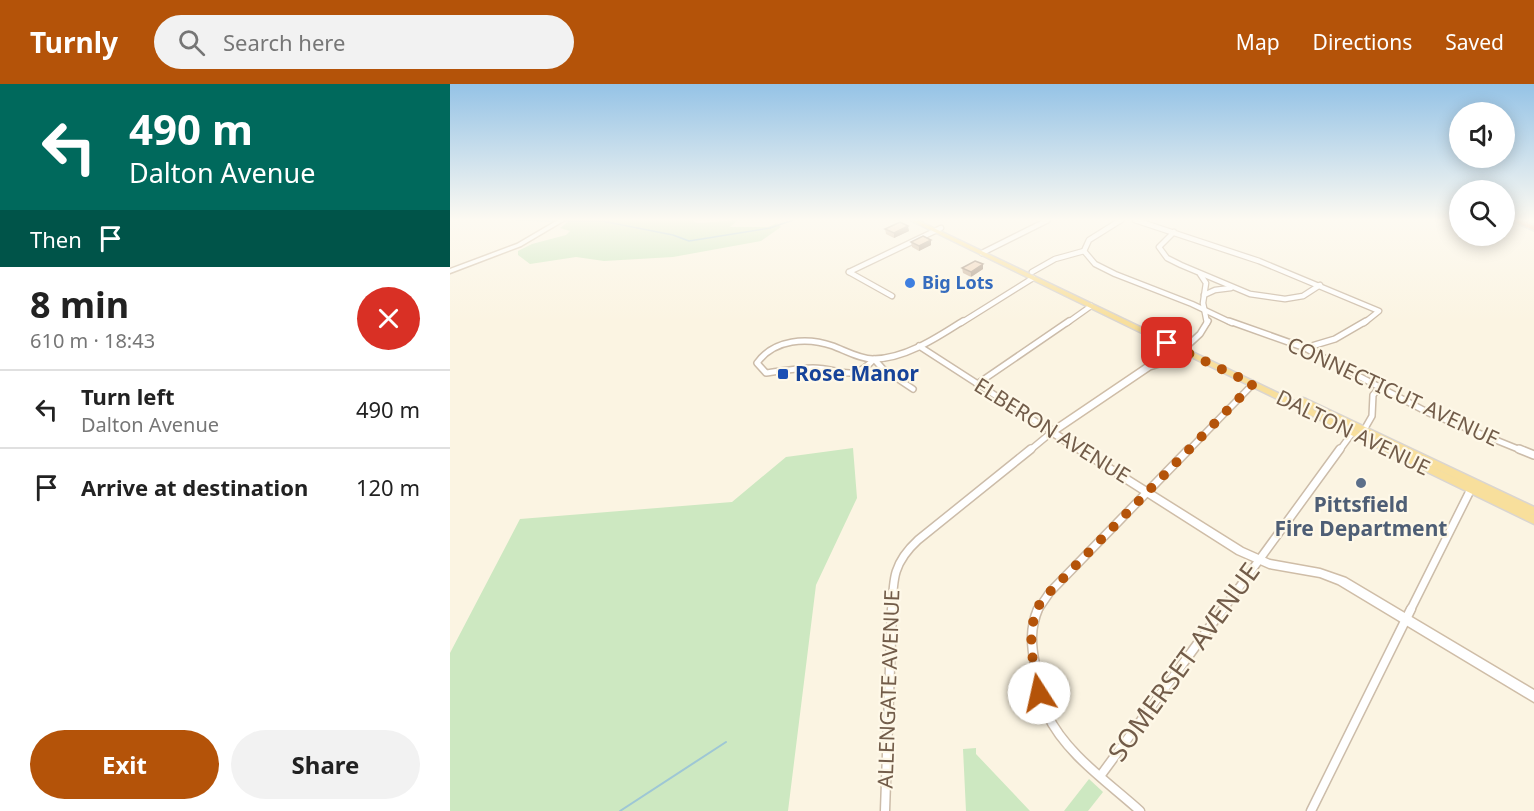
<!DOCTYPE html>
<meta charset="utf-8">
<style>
:root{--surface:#fff;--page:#f2f2f2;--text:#222;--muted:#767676;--line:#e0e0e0;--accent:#b45309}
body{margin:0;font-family:"Noto Sans",sans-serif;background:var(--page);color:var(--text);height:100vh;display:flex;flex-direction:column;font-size:22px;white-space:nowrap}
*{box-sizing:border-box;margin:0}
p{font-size:20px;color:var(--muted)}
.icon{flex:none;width:33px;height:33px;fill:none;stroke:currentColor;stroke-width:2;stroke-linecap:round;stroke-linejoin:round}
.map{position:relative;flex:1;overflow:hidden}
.sheet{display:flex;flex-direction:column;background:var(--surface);width:450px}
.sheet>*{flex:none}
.hud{background:#00695c;color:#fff;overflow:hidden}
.fabs{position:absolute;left:999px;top:18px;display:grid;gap:12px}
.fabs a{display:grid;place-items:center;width:66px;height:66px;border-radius:50%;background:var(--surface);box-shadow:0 3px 15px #0003;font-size:30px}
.pin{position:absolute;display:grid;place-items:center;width:51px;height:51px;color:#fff;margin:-26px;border-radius:12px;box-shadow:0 3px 9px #0006}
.me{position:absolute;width:66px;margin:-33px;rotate:350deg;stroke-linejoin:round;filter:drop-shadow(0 0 4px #0008)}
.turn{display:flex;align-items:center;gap:21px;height:126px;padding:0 30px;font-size:27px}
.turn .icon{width:78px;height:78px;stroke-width:2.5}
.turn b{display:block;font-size:42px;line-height:51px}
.then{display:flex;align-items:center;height:57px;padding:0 30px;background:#0003;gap:12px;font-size:22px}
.round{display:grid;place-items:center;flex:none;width:63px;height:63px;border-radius:32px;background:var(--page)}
.head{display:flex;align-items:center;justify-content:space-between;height:102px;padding:0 30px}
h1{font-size:36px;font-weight:700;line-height:45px}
.action{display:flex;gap:12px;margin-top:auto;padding:12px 30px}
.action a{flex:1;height:69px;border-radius:36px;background:var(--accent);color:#fff;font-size:24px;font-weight:700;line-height:69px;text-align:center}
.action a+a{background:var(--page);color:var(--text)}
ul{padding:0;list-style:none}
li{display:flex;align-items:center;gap:18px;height:78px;padding:0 30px;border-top:2px solid var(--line)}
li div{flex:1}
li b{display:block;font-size:22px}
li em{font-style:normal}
header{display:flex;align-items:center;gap:36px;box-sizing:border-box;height:84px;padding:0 30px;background:var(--accent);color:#fff}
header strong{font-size:28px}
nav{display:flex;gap:33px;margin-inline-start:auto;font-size:21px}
.search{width:420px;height:54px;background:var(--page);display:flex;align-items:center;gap:15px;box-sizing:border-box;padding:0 21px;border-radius:33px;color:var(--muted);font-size:22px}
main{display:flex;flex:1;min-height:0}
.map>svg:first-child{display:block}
.green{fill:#cde8c1}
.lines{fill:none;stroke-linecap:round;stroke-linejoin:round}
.stream-far1{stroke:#9ec7d5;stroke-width:1.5}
.stream{stroke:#9ec7d5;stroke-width:2}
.street-far3-casing{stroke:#ccbca9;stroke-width:7}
.street-far2-casing{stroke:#ccbca9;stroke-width:8}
.street-far1-casing{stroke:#ccbca9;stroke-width:10}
.street-casing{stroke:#ccbca9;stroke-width:11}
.secondary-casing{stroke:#cfbda7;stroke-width:3}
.primary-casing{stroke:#dad5d0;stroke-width:3}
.highway-casing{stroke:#dad5d0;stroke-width:4}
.street-far3{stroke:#fff;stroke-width:4.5}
.street-far2{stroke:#fff;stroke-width:5}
.street-far1{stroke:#fff;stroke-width:7}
.street{stroke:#fff;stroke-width:8}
.secondary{fill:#fff;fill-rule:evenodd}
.primary{fill:#f8df9c;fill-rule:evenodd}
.highway{fill:#f4bb9a;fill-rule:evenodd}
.wall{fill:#ceb7a1}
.shaded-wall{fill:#a89583}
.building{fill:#f0d5bb;stroke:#a89583;stroke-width:1.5}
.route{stroke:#b45309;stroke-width:10;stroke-dasharray:0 18}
.shop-dot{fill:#3f7fe0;stroke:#fef8e8;stroke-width:2}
.transit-dot{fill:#1a4fb4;stroke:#fef8e8;stroke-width:2}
.service-dot{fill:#5c6f8a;stroke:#fef8e8;stroke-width:2}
.labels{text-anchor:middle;stroke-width:4.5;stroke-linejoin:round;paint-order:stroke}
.far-shop-label{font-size:18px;font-weight:bold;fill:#366cbe;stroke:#fef8e8;text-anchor:start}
.transit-label{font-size:21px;font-weight:bold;fill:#164399;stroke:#fef8e8;text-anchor:start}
.street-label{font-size:21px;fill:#725c49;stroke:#fef8e8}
.service-label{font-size:21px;font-weight:bold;fill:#4e5e75;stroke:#fef8e8}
.near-street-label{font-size:26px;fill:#725c49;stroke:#fef8e8}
</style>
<header>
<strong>Turnly</strong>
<div class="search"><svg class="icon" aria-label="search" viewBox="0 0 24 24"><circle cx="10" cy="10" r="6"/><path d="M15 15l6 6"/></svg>Search here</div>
<nav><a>Map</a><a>Directions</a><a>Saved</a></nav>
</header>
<main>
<section class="sheet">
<div class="hud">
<div class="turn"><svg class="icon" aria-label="left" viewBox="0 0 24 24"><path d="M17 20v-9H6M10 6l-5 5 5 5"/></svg><div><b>490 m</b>Dalton Avenue</div></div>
<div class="then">Then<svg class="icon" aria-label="arrive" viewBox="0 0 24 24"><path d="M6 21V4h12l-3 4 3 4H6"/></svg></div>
</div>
<div class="head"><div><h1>8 min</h1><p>610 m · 18:43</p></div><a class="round" style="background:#d93025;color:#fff"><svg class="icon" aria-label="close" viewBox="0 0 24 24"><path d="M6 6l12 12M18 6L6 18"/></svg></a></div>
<ul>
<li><svg class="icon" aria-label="left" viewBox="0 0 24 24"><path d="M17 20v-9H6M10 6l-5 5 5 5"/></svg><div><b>Turn left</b><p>Dalton Avenue</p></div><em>490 m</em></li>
<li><svg class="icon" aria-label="arrive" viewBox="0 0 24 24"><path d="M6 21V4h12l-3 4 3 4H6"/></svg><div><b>Arrive at destination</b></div><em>120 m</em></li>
</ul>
<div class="action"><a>Exit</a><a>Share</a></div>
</section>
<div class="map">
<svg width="1084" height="727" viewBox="0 0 1084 727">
<rect width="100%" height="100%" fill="#fbf4e2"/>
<g class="green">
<polygon points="126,136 241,136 248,139 288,136 280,143 318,143 327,139 331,143 311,157 223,173 154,177 126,173 80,180 68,171 68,167 82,160 116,151 120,147 110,144 119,137"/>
<polygon points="403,364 407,414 366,501 338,727 0,727 0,569 70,435 282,418 336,373"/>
<polygon points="526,664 526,670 580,727 516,727 513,665"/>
<polygon points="639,695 653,708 638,727 614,727"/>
</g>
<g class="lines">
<g class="stream-far1">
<polyline points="67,136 105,137"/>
<polyline points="113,137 152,137 223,151 239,157 320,144 343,136"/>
</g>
<polyline class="stream" points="170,727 276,658"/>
<g class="street-far3-casing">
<g id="street-far3">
<polyline points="685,136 809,177 929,227 914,239"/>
<polyline points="724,148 709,163 717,174 731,181 800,210 835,215 853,212 870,201"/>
<polyline points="634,167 645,180 665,190 742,220 782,239"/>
<polyline points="634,167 639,156 671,136"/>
<polyline points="532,169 598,136"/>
<polyline points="399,188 491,144"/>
<polyline points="399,188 442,212"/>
<polyline points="582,188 605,175 634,167"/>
<polyline points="750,190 756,199 753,219 757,239"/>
<polyline points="754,211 765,206 781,204"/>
<polyline points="511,239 583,194"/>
<polyline points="617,239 641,222"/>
</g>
</g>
<g class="street-far2-casing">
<g id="street-far2">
<polyline points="779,237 855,264 979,329 1073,367"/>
<polyline points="469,262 602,348 579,367"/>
<polyline points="737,262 750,250 758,237"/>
<polyline points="855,264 885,255 916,237"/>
<polyline points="527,300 619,237"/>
<path d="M463 305 433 285 424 275C402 300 391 284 363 284 348 284 332 287 316 289L307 279C324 255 357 253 383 262 396 267 410 275 423 275 455 275 488 253 513 237"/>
<polyline points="914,346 922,332 923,311 929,304"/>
<polyline points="738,367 803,300"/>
<polyline points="889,367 903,348"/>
</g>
</g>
<g class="street-far1-casing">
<g id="street-far1">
<polyline points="1069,365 1084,371"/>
<path d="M442 527C443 495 443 479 468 456L581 365"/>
<polyline points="587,527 600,508 739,365"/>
<polyline points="772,527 890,365"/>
<polyline points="960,527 1021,405"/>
</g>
</g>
<g class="street-casing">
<g id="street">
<path d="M588 525C580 544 581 561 585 580 587 597 589 615 597 630 616 670 658 698 690 727"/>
<polyline points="651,691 773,525"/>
<polyline points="435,727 442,525"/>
<polyline points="861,727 961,525"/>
</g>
</g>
<g class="secondary-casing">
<g id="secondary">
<polygon points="108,136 115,136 71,162 0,189 0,185 67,160"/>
<path d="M731 259 734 261 739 260 740 262 718 280 701 285 608 348 793 464 820 476 870 485 896 494 1084 606V618L888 500 870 493 819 484 787 470 599 350 598 348 599 346 695 281C704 269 716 262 731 259ZM731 263 712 276 705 279 719 267Z"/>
</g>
</g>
<g class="primary-casing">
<polygon id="primary" points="460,136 467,136 1026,404 850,319 849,317 853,314 856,315 1084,423 1084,431 1081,430 1084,431 1084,440"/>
</g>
<g class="highway-casing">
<polygon id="highway" points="1061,136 1070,136 1084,142 1084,146"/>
</g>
<use href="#street-far3" class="street-far3"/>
<use href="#street-far2" class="street-far2"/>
<use href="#street-far1" class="street-far1"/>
<use href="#street" class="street"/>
<use href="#secondary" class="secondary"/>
<use href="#primary" class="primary"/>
<use href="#highway" class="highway"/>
</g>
<g class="wall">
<polygon points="435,145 459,147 444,154 436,150"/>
<polygon points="481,156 481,161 469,167 462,163 461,158"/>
<polygon points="533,180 533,185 521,193 513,189 512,184"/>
</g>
<g class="shaded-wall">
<polygon points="458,142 459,147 444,154 444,149"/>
<polygon points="481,156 481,161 469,167 469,162"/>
<polygon points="533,180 533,185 521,193 521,188"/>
</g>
<g class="building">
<polygon points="450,138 458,142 444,149 435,145"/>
<polygon points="473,152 481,156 469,162 461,158"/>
<polygon points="525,177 533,180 521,188 512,184"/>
</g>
<linearGradient id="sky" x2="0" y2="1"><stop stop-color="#95c3e6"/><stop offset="0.57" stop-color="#fdfaf2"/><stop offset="1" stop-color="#fdfaf2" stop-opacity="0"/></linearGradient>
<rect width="1084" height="238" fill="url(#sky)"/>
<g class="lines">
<path class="route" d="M589 609C583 578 574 545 592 516L803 300 717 259"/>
</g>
<circle class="shop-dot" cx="460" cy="199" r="6"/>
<rect class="transit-dot" x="327" y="284" width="12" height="12" rx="3"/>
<circle class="service-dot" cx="911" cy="399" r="6"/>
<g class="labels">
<g class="far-shop-label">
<text x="472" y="205">Big Lots</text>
</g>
<g class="transit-label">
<text x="345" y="297">Rose Manor</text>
</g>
<g class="street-label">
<text transform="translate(943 308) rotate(25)" y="7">CONNECTICUT AVENUE</text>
<text transform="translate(602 347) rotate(32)" y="7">ELBERON AVENUE</text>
<text transform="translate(903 349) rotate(26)" y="7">DALTON AVENUE</text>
<text transform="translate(439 605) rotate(-88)" y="7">ALLENGATE AVENUE</text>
</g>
<g class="service-label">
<text x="911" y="428">Pittsfield<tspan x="911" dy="24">Fire Department</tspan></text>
</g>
<g class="near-street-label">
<text transform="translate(734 578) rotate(-54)" y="9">SOMERSET AVENUE</text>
</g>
</g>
</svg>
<div class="fabs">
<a><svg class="icon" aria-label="sound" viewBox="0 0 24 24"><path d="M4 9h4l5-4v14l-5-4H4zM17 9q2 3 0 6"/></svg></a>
<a><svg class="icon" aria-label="search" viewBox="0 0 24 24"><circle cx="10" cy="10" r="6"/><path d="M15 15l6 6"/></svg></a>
</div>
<div class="pin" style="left:717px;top:259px;background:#d93025"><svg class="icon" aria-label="arrive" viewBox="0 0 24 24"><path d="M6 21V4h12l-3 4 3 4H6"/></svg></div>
<svg class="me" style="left:589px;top:609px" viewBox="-20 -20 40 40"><circle r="19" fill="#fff"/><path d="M0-13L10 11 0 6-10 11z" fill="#b45309"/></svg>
</div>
</main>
